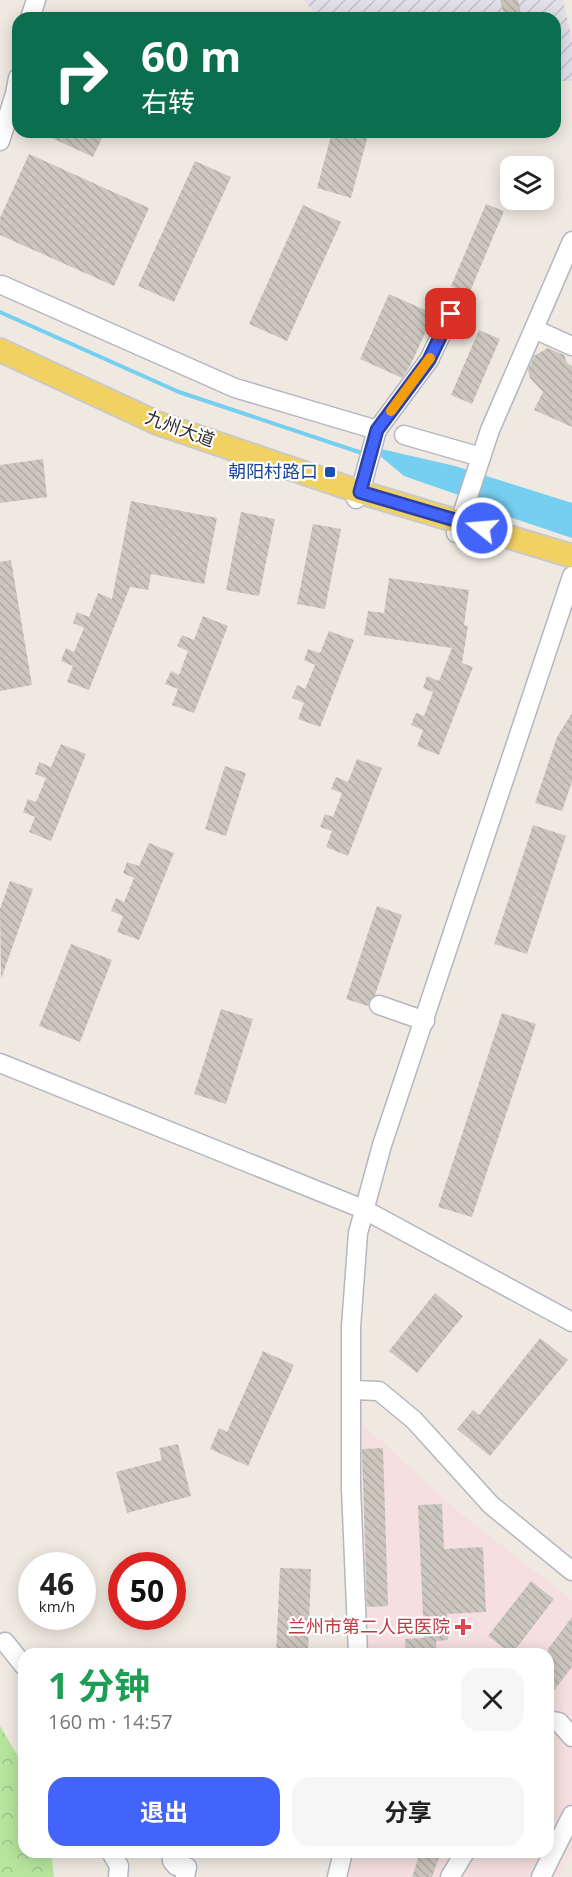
<!DOCTYPE html>
<html lang="zh">
<meta charset="utf-8">
<style>
:root{--surface:#fff;--page:#f6f6f6;--text:#222;--muted:#767676;--accent:#4264fb}
body{margin:0;font-family:"Open Sans","Noto Sans SC",sans-serif;background:var(--page);color:var(--text);height:100vh;display:flex;flex-direction:column;font-size:22px;white-space:nowrap}
*{box-sizing:border-box;margin:0}
p{font-size:20px;color:var(--muted)}
.icon{flex:none;width:33px;height:33px;fill:none;stroke:currentColor;stroke-width:2;stroke-linecap:round;stroke-linejoin:round}
.map{position:relative;flex:1;overflow:hidden}
.panel{position:absolute;left:18px;top:1648px;width:536px;height:210px;display:flex;flex-direction:column;background:var(--surface);border-radius:18px;box-shadow:0 3px 15px #0003}
.panel>*{flex:none}
.top-card{position:absolute;left:12px;top:12px;width:549px;height:126px;border-radius:18px;box-shadow:0 3px 15px #0003;background:#0b6e4f;color:#fff;overflow:hidden}
.controls{position:absolute;left:500px;top:156px;display:grid;gap:12px}
.controls a{display:grid;place-items:center;width:54px;height:54px;border-radius:12px;background:var(--surface);box-shadow:0 3px 15px #0003;font-size:30px}
.speed{position:absolute;left:18px;top:1552px;display:flex;gap:12px;font-size:30px;font-weight:700;text-align:center}
.speed>*{display:grid;place-content:center;width:78px;height:78px;border-radius:50%;background:var(--surface);box-shadow:0 3px 15px #0003;line-height:1}
.speed small{font-size:15px;font-weight:400}
.speed .limit{border:9px solid #d22;background:#fff;color:#111}
.pin{position:absolute;display:grid;place-items:center;width:51px;height:51px;color:#fff;margin:-26px;border-radius:12px;box-shadow:0 3px 9px #0006}
.me{position:absolute;width:66px;margin:-33px;rotate:287deg;stroke-linejoin:round;filter:drop-shadow(0 0 4px #0008)}
.turn{display:flex;align-items:center;gap:21px;height:126px;padding:0 30px;font-size:27px}
.turn .icon{width:78px;height:78px;stroke-width:2.5}
.turn b{display:block;font-size:42px;line-height:51px}
.round{display:grid;place-items:center;flex:none;width:63px;height:63px;border-radius:18px;background:var(--page)}
.headline{display:flex;align-items:center;justify-content:space-between;height:102px;padding:0 30px}
h1{font-size:36px;font-weight:700;line-height:45px;color:#1e9e55}
.action{display:flex;gap:12px;margin-top:auto;padding:12px 30px}
.action a{flex:1;height:69px;border-radius:18px;background:var(--accent);color:#fff;font-size:24px;font-weight:700;line-height:69px;text-align:center}
.action a+a{background:var(--page);color:var(--text)}
.map>svg:first-child{display:block}
.industrial{fill:url(#industrial-furrows)}
.medical{fill:#f5dfe0}
.forest{fill:url(#forest-crowns)}
.water{fill:#75cff0}
.lines{fill:none;stroke-linecap:round;stroke-linejoin:round}
.stream{stroke:#75cff0;stroke-width:4}
.building{fill:url(#building-back-hatch)}
.minor-casing{stroke:#b4b7c1;stroke-width:21}
.major-casing{stroke:#c9c9c9;stroke-width:26}
.minor{stroke:#fff;stroke-width:18}
.major{stroke:#f2d163;stroke-width:22}
.route-casing{stroke:#2b41a3;stroke-width:15}
.route{stroke:#4264fb;stroke-width:10}
.slow{stroke:#f59e0b;stroke-width:10}
.transit-dot{fill:#1a4fb4;stroke:#fff;stroke-width:2}
.health-dot{fill:#e0444e;stroke:#fff;stroke-width:2}
.labels{text-anchor:middle;stroke-width:4.5;stroke-linejoin:round;paint-order:stroke}
.street-label{font-size:18px;fill:#2e2e2e;stroke:#fff}
.transit-label{font-size:18px;fill:#164399;stroke:#fff;text-anchor:end}
.health-label{font-size:18px;fill:#be3a42;stroke:#fff;text-anchor:end}
</style>
<div class="map">
<svg width="572" height="1877" viewBox="0 0 572 1877">
<defs>
<pattern id="industrial-furrows" width="10" height="10" patternUnits="userSpaceOnUse" patternTransform="scale(1.5)"><rect width="10" height="10" fill="#e3e1e8"/><path d="M-1 1l2-2M0 10L10 0M9 11l2-2" fill="none" stroke="#c3c1c7"/></pattern>
<pattern id="forest-crowns" width="20" height="18" patternUnits="userSpaceOnUse" patternTransform="scale(1.5)"><rect width="20" height="18" fill="#b6e59e"/><path d="M2 6a3 3 0 1 1 6 0M12 15a3 3 0 1 1 6 0" fill="none" stroke="#9dc588"/></pattern>
<pattern id="building-back-hatch" width="6" height="6" patternUnits="userSpaceOnUse" patternTransform="scale(1.5)"><rect width="6" height="6" fill="#cbc7bf"/><path d="M-1 5l2 2M0 0l6 6M5-1l2 2" fill="none" stroke="#afaba4"/></pattern>
</defs>
<rect width="100%" height="100%" fill="#efe9e1"/>
<polygon class="industrial" points="304,0 563,0 572,39 572,81 555,81 555,18 319,18"/>
<polygon class="medical" points="356,1418 462,1515 572,1600 572,1850 559,1877 328,1877 332,1853 548,1852 548,1654 353,1654"/>
<polygon class="forest" points="0,1726 24,1767 24,1852 51,1853 54,1877 0,1877"/>
<polygon class="water" points="368,446 455,466 572,503 572,538 492,511 493,507 404,476"/>
<g class="lines">
<polyline class="stream" points="0,312 179,392 365,454"/>
</g>
<g class="building">
<polygon points="500,0 518,0 522,18 505,18"/>
<polygon points="39,132 105,132 93,157"/>
<polygon points="332,132 369,132 351,198 317,188"/>
<polygon points="29,154 149,208 114,286 0,235 0,218"/>
<polygon points="195,161 231,177 174,302 138,286"/>
<polygon points="486,204 504,211 469,294 451,286"/>
<polygon points="303,205 341,222 287,341 249,324"/>
<polygon points="389,294 434,314 410,366 402,378 360,359"/>
<polygon points="479,330 500,339 472,404 451,395"/>
<polygon points="548,348 564,355 567,363 572,366 572,427 534,410 543,392 530,378 528,370 534,356"/>
<polygon points="43,459 47,497 0,503 0,465"/>
<polygon points="131,501 217,518 204,584 151,574 148,590 130,587 89,690 67,682 73,666 61,661 66,648 74,652 84,628 73,623 77,612 89,617 98,593 112,599"/>
<polygon points="241,512 275,519 259,596 226,590"/>
<polygon points="313,524 341,529 325,609 297,604"/>
<polygon points="11,560 32,685 0,691 0,562"/>
<polygon points="389,578 469,590 464,625 468,626 462,663 473,667 439,755 417,746 423,730 411,725 416,713 424,716 433,692 423,688 427,676 439,681 452,648 364,635 368,611 384,613"/>
<polygon points="203,616 228,626 194,713 172,705 178,689 165,684 171,671 179,675 188,651 177,646 182,635 194,640"/>
<polygon points="329,631 354,640 320,727 298,719 304,703 292,698 297,685 305,689 315,665 304,660 308,649 320,653"/>
<polygon points="572,713 572,782 562,811 535,803 557,737"/>
<polygon points="61,744 86,754 51,841 29,832 35,817 23,812 28,799 36,802 46,778 35,774 39,762 51,767"/>
<polygon points="357,759 382,768 348,856 326,847 332,831 320,827 325,814 333,817 342,793 331,789 336,777 348,782"/>
<polygon points="225,766 246,773 226,836 205,829"/>
<polygon points="533,825 566,836 527,954 494,944"/>
<polygon points="149,843 174,853 139,940 117,932 123,916 111,911 116,898 124,902 134,878 123,873 127,862 139,866"/>
<polygon points="10,881 33,889 1,979 0,909"/>
<polygon points="377,906 402,915 375,995 369,1001 368,1006 346,999"/>
<polygon points="71,944 112,960 80,1042 39,1026"/>
<polygon points="221,1009 253,1019 226,1104 194,1094"/>
<polygon points="502,1013 536,1024 472,1217 438,1207"/>
<polygon points="435,1293 463,1316 417,1373 389,1351"/>
<polygon points="540,1338 568,1360 490,1456 457,1429 473,1410 479,1415"/>
<polygon points="263,1351 294,1365 248,1466 210,1449 219,1428 227,1432"/>
<polygon points="178,1444 191,1496 127,1513 116,1472 162,1460 159,1448"/>
<polygon points="383,1448 388,1606 367,1607 362,1449"/>
<polygon points="442,1504 444,1549 483,1547 486,1612 447,1614 448,1640 436,1641 437,1654 406,1654 405,1639 424,1638 418,1505"/>
<polygon points="280,1568 311,1569 308,1654 276,1654"/>
<polygon points="531,1581 554,1599 512,1654 488,1636"/>
<polygon points="572,1617 572,1667 548,1698 548,1649"/>
<polygon points="420,1852 441,1852 432,1877 412,1877"/>
</g>
<g class="lines">
<g class="minor-casing">
<g id="minor">
<polyline points="30,18 36,0"/>
<polyline points="0,141 15,94 18,78"/>
<polyline points="2,285 235,388 377,430 360,492 356,499"/>
<polyline points="534,329 572,346"/>
<polyline points="377,430 429,360 451,314"/>
<polyline points="404,435 481,457"/>
<polyline points="456,533 490,430 572,241"/>
<polyline points="379,1005 425,1021"/>
<polyline points="0,1063 363,1209 572,1322"/>
<polyline points="352,1390 379,1391 414,1420 491,1505 572,1571"/>
<polyline points="5,1642 24,1666"/>
<polyline points="358,1654 351,1488 351,1327 358,1233 382,1145 572,576"/>
<polyline points="548,1720 559,1722 572,1737"/>
<polyline points="111,1852 119,1866 118,1877"/>
<polyline points="172,1852 172,1861 176,1866 187,1867 185,1877"/>
<polyline points="337,1877 343,1852"/>
<polyline points="450,1877 465,1852"/>
<polyline points="541,1877 572,1815"/>
</g>
</g>
<g class="major-casing">
<polyline id="major" points="0,350 157,423 360,492 572,556"/>
</g>
<use href="#minor" class="minor"/>
<use href="#major" class="major"/>
</g>
<g class="lines">
<g class="route-casing">
<polyline id="route" points="451,314 429,360 377,430 360,492 482,528"/>
</g>
<use href="#route" class="route"/>
<polyline class="slow" points="391,411 430,358"/>
</g>
<rect class="transit-dot" x="324" y="466" width="12" height="12" rx="3"/>
<path class="health-dot" d="M460 1618h6v6h6v6h-6v6h-6v-6h-6v-6h6z"/>
<g class="labels">
<g class="street-label">
<text transform="translate(180 429) rotate(20)" y="6">九州大道</text>
</g>
<g class="transit-label">
<text x="318" y="478">朝阳村路口</text>
</g>
<g class="health-label">
<text x="450" y="1633">兰州市第二人民医院</text>
</g>
</g>
</svg>
<div class="controls">
<a><svg class="icon" aria-label="layers" viewBox="0 0 24 24"><path d="M12 4l9 5-9 5-9-5zM3 14l9 5 9-5"/></svg></a>
</div>
<div class="speed"><div>46<small>km/h</small></div><div class="limit">50</div></div>
<div class="pin" style="left:451px;top:314px;background:#d93025"><svg class="icon" aria-label="arrive" viewBox="0 0 24 24"><path d="M6 21V4h12l-3 4 3 4H6"/></svg></div>
<svg class="me" style="left:482px;top:528px" viewBox="-20 -20 40 40"><circle r="17" fill="#4264fb" stroke="#fff" stroke-width="3"/><path d="M0-11L8 9 0 5-8 9z" fill="#fff"/></svg>
<div class="top-card">
<div class="turn"><svg class="icon" aria-label="right" viewBox="0 0 24 24"><path d="M7 20v-9h11M14 6l5 5-5 5"/></svg><div><b>60 m</b>右转</div></div>
</div>
<section class="panel">
<div class="headline"><div><h1>1 分钟</h1><p>160 m · 14:57</p></div><a class="round"><svg class="icon" aria-label="close" viewBox="0 0 24 24"><path d="M6 6l12 12M18 6L6 18"/></svg></a></div>
<div class="action"><a>退出</a><a>分享</a></div>
</section>
</div>
